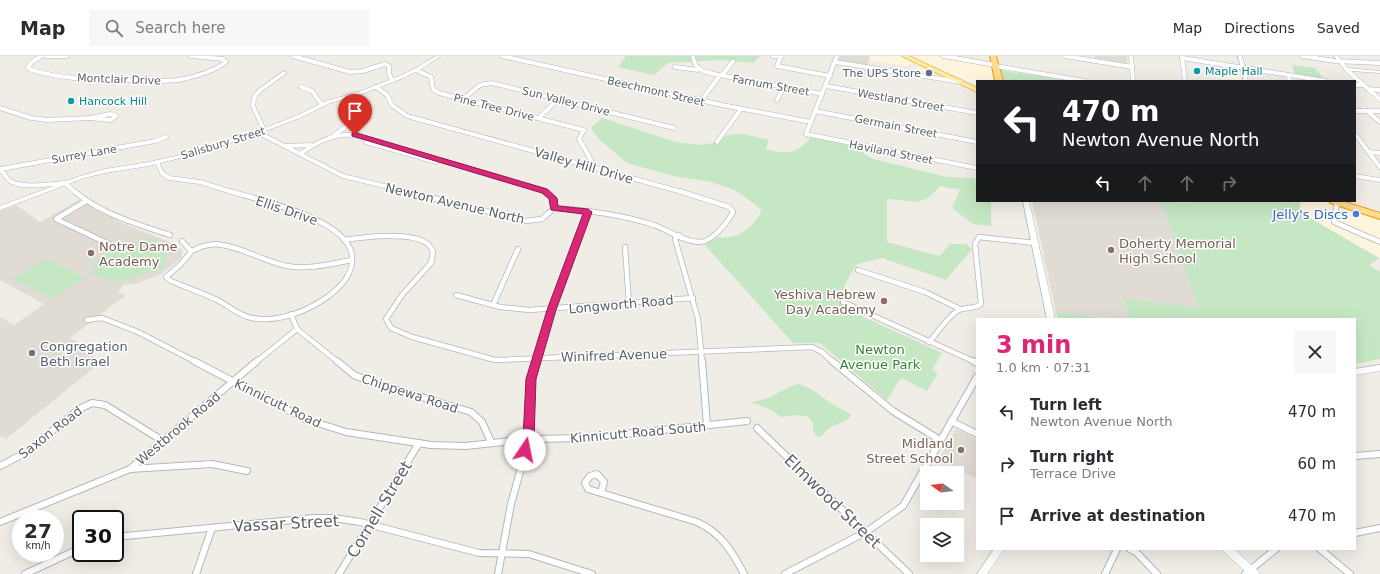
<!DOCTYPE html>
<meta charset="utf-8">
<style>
:root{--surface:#fff;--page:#f7f7f7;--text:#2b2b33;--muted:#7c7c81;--line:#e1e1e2;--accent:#db2777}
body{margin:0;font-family:"DejaVu Sans",sans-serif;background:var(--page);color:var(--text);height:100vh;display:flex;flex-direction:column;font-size:15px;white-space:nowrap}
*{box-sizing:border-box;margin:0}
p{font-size:13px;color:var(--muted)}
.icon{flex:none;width:22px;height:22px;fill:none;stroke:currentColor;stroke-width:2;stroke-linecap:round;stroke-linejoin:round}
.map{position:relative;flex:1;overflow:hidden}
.panel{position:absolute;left:976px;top:262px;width:380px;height:232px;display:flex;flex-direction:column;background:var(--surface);border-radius:0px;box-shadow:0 4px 16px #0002}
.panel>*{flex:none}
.guide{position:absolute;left:976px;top:24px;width:380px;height:122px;border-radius:0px;box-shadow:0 4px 16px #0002;background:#202124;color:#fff;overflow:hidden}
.needle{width:26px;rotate:284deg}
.buttons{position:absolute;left:920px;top:410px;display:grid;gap:8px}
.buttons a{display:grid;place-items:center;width:44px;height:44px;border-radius:0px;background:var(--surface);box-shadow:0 4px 16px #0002;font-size:20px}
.speed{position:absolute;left:12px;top:454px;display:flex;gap:8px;font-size:20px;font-weight:700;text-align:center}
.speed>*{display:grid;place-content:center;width:52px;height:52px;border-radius:50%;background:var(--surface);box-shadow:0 4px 16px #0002;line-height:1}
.speed small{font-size:10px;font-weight:400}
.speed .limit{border:2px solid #111;border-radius:6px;background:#fff;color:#111}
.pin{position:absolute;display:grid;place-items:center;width:34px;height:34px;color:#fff;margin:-41px -17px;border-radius:50% 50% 50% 0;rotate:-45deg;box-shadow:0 0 4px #0007}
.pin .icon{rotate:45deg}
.me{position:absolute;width:44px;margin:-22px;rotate:11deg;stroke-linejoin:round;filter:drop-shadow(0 0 3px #0008)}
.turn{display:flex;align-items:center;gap:14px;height:84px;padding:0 20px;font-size:18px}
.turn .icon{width:52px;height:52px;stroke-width:2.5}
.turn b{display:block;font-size:28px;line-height:34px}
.lanes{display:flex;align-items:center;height:38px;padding:0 20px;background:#0003;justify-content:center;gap:20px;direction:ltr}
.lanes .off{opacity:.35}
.round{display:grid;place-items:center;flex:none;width:42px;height:42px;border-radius:0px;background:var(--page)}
.head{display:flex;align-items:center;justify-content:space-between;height:68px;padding:0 20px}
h1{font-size:24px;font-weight:700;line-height:30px;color:var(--accent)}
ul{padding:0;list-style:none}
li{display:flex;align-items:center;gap:12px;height:52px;padding:0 20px}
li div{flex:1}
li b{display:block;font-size:15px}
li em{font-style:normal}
header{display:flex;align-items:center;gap:24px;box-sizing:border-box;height:56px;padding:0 20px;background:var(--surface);border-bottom:1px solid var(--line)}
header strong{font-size:19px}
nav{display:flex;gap:22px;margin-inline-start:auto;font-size:14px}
.search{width:280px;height:36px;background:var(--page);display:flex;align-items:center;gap:10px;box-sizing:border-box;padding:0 14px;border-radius:0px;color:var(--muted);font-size:15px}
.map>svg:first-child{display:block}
.commercial{fill:#fdf5de}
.education{fill:#e0dcd4}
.green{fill:#c5e7c3}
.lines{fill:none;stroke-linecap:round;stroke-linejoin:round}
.street-far2-casing{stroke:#b3b7bb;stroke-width:5}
.street-far1-casing{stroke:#b3b7bb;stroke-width:6}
.street-casing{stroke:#b3b7bb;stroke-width:8}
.secondary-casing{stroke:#b3b6bb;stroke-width:1}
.primary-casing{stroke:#efc060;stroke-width:2}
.highway-casing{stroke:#f29d04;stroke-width:2}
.street-far2{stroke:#fff;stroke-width:4}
.street-far1{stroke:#fff;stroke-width:4.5}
.street{stroke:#fff;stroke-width:6}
.secondary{fill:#fff;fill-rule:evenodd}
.primary{fill:#feedad;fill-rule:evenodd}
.highway{fill:#fbdc92;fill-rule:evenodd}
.route{fill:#db2777;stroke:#8e194d}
.culture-dot{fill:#0f9aa8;stroke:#fff;stroke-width:1.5}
.service-dot{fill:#5c6f8a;stroke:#fff;stroke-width:1.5}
.shop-dot{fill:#3f7fe0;stroke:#fff;stroke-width:1.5}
.education-dot{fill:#8d6e63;stroke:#fff;stroke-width:1.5}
.worship-dot{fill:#6b7280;stroke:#fff;stroke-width:1.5}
.labels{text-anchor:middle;stroke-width:3;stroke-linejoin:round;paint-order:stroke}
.far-culture-label{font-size:11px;fill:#0d838f;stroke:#fff;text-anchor:start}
.far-service-label{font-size:11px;fill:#4e5e75;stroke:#fff;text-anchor:end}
.far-street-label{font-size:11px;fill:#5e6266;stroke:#fff}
.street-label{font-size:13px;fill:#5e6266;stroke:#fff}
.shop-label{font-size:13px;fill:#366cbe;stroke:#fff;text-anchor:end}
.education-label{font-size:13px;fill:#785e54;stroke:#fff;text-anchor:start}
.worship-label{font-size:13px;fill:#5b616d;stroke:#fff;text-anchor:start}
.park-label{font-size:13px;fill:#378437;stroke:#fff}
.near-street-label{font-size:16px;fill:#5e6266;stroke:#fff}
</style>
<header>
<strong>Map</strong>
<div class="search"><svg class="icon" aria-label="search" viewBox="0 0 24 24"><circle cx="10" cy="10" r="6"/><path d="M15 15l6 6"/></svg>Search here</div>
<nav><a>Map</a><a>Directions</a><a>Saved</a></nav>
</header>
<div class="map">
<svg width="1380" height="518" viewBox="0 0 1380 518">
<rect width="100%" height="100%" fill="#f0ede6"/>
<g class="commercial">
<polygon points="870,0 936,0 991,10 995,25 977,25 977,29 953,19 946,23 924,19 914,14 919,11 912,7 906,10 869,4"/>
<polygon points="1220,9 1239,12 1241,25 1214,21 1213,16 1222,17"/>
<polygon points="1300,145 1322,145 1380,163 1380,201 1379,202 1300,156"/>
</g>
<g class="education">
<polygon points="840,0 870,0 867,10 839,5"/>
<polygon points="1095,0 1127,0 1127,8 1095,3"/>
<polygon points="79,144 105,156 115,164 172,187 182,194 182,201 160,219 135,228 123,229 118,236 126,239 70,282 88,291 83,295 101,306 6,383 0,380 0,261 14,269 44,248 0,224 0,155 16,149 40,166"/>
<polygon points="1032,145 1161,145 1200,252 1123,243 1129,263 1114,263 1056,256"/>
<polygon points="956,373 977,384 977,417 975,422 939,403"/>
</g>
<g class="green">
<polygon points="626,0 760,0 754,7 720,4 668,7 654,19 618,11"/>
<polygon points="1292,9 1315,12 1324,23 1295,19"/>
<polygon points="1000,14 1006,15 1067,25 1003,25"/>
<path d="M602 62 676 86 699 89 719 86C730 71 753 81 769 84L766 93C785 99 798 98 811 81L864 92 863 97 873 103 947 121 973 122 977 124V145H991V170L973 168 952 152 960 134 940 130C921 153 913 144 887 143V186L939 200 950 188H966L972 193 946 224 882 202 857 208C849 220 838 237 844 252L942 297 932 314 938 317 927 335 901 322 887 344 820 287H793L705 189 718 181C738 184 753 172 762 154L737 135 711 126 673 120 627 107 600 84 591 72Z"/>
<polygon points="1161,145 1188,147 1188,145 1300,145 1300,156 1379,202 1369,209 1380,216 1380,303 1355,308 1355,263 1129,263 1123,242 1199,252"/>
<polygon points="145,181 168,191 163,213 115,226 92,218 95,205 121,189 128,192"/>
<polygon points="46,202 85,221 51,243 12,223"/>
<polygon points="1056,256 1114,263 1058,263"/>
<path d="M799 328C811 332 819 338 829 346 837 352 843 352 851 359 846 368 838 366 830 372 826 374 824 378 820 381L816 380 813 375V367L808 361 798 359 781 361 768 352 752 347V346C758 344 764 344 770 341 781 336 787 330 799 328Z"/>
</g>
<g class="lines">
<g class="street-far2-casing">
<g id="street-far2">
<path d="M41 0 32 6 28 11 29 13C65 25 104 24 141 24 153 24 166 26 178 24 194 21 213 16 226 6L223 3 191 0"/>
<polyline points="45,0 67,0"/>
<polyline points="293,0 350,16 363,15 385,8 389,10 389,17 392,25"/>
<polyline points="502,0 722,49 811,66"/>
<path d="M693 0C694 15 707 17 720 19L701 45"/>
<polyline points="773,0 782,0"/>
<polyline points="781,0 777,10 830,20"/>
<polyline points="837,0 806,78 977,112"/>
<polyline points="943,0 995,9"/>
<polyline points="1065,0 1132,11"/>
<polyline points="1131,0 1133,25"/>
<polyline points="1182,0 1185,25"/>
<polyline points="1302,0 1335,5 1380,7"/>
<polyline points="1182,2 1326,25"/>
<polyline points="835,6 961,26"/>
<polyline points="995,10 1085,25"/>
<polyline points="675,11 698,14"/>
<polyline points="416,14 431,21 433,33 439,37 584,74 579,83 595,111"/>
<polyline points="284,17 259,35 254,42 253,50 264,74 263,79 343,120 409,136"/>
<polyline points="720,19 822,38"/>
<polyline points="720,19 723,18 733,5"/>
<polyline points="1288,19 1290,25"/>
<polyline points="1355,29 1363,29"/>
<polyline points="826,30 977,57"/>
<polyline points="301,31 312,35 322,49"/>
<polyline points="376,31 387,39 392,49 407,60 682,136"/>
<polyline points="1367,33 1380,34"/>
<polyline points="463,43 480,29 492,27 674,72"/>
<polyline points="777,44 784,31"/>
<polyline points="0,52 31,62 47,64 90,62"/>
<polyline points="815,55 977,86"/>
<polyline points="1355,55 1380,55"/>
<polyline points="1367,55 1380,66"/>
<polygon points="110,58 116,60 111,64 90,62"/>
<polyline points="539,62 558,43"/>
<polyline points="1355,78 1380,111"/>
<polyline points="334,79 350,68"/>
<polyline points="366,86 436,106"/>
<polyline points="717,86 741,53"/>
<polyline points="287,90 311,89"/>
<polyline points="1368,96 1380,97"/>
<path d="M300 98C317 86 334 77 355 79L547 136"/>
<polyline points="157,106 162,117 169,122 200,126 232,136"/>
<path d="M0 113C4 117 6 122 10 125 23 133 51 128 65 127L75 136"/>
<polyline points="1,113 155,85 166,81"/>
<polyline points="1355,120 1380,124"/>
</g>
</g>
<g class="street-far1-casing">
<g id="street-far1">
<path d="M74 135C101 158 137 168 170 179"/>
<path d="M229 135C259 144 340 161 351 195 352 197 352 202 352 204"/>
<path d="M405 135 526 165 542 163 554 152C588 154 622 159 654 169 668 174 684 186 700 186 712 186 728 166 733 156L729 151 679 135"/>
<polyline points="545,135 551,139 555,149 554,152"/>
<polyline points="86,145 56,163 109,188"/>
<polyline points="1337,146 1334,166 1380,186"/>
<polyline points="679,179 675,183 698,263 702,306"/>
<path d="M344 184C363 181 412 175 428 188 430 190 432 193 433 196L431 207 402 239 386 263 391 272 412 281 495 304 812 291 822 296 833 306"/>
<polyline points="182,185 191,195"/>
<path d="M215 188C241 190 262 205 287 210 308 214 331 208 352 204 352 219 341 230 330 239 309 255 278 267 252 262 240 260 230 251 219 245 204 237 187 232 171 225L166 221 180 209 192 195 203 190Z"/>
<polyline points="625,191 629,247"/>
<polyline points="858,214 925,236 960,253"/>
<polyline points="456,239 500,251 529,254 693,242"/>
<polyline points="843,246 975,306"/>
<polyline points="493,249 518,193"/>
<polyline points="291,258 297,273 338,306"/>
<polyline points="87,264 102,262 138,276 196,306"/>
<path d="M929 286C938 276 946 263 957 255 964 250 974 254 981 248L975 188 979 181 1035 187"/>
<polyline points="256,306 297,273"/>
<polyline points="536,306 552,254 588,156"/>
</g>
</g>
<g class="street-casing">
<g id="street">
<polyline points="194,305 305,363 346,376 431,389 466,390 529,383 587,382 747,365"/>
<polyline points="337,305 354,319 372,326 471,356 482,366 491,386"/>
<polyline points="702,305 707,369"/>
<polyline points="832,305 893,355 940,384"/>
<polyline points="973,305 977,307"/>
<polyline points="951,365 977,378"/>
<polyline points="757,372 909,518"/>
<polyline points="1355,400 1380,398"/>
<polyline points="0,410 25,397 79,353 92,347 105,349 163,385"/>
<polyline points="130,413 212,408 247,415"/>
<polygon points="597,418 604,426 601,437 588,433 585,427 590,420"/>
<path d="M601 437 697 466C721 477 732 495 744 518"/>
<polyline points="0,466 130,413 257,305"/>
<polyline points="1355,477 1380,472"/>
<polyline points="115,481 314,462 334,462 360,466 479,497 529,498 592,518"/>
<polyline points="1130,493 1136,496 1157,518"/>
<polyline points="1320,493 1350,518"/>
<polyline points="25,518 81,492"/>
<polyline points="196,518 212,472"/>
<polyline points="339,518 419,387"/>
<polyline points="498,518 511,448 529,383 531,323 536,305"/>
<polyline points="785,518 866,476 903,450 977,321"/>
<polyline points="1105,518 1117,493"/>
<polyline points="1245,518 1276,493"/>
</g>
</g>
<g class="secondary-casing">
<g id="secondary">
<polygon points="436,0 441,0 418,15 401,23 365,37 330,47 302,61 266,75 215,92 180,102 149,110 105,117 84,122 0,154 0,150 80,120 105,113 149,106 176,100 211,90 262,73 298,59 326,45 361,35 397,21 414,13"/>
<polygon points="1238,0 1242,0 1248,25 1244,25"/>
<polygon points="1334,0 1338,0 1348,12 1380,15 1380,17 1351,15 1380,41 1380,46 1346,16"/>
<polygon points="1023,145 1029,145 1055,263 1047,263"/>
<polygon points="1380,309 1380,315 1355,319 1355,313"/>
<polygon points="994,493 1004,493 987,518 977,518"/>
<polygon points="1222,493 1234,493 1258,515 1260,518 1248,518 1224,496"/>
</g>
</g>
<g class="primary-casing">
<polygon id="primary" points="902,0 909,0 977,32 977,36"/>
</g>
<g class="highway-casing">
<g id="highway">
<polygon points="990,0 996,0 1003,25 995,25"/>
<polygon points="1329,145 1342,145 1380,157 1380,163 1330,147"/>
</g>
</g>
<use href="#street-far2" class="street-far2"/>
<use href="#street-far1" class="street-far1"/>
<use href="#street" class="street"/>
<use href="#secondary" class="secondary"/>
<use href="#primary" class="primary"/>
<use href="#highway" class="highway"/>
</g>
<polygon class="route" points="352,77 357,77 547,133 557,142 558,150 588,153 592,156 556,254 536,323 534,383 529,398 525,399 522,398 520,394 523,383 526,323 547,254 583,158 551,154 549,143 542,137 352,80"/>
<g class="culture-dot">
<circle cx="1197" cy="15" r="4"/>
<circle cx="71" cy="45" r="4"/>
</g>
<circle class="service-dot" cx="929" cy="17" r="4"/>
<circle class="shop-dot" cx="1356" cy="158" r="4"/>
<g class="education-dot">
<circle cx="1111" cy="194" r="4"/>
<circle cx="91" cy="197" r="4"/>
<circle cx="884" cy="245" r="4"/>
<circle cx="961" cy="394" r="4"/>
</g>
<circle class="worship-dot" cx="32" cy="297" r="4"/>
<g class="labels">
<g class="far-culture-label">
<text x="1205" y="19">Maple Hall</text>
<text x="79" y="49">Hancock Hill</text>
</g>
<g class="far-service-label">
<text x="921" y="21">The UPS Store</text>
</g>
<g class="far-street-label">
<text transform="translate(119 23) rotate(2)" y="4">Montclair Drive</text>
<text transform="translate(771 29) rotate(10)" y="4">Farnum Street</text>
<text transform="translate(656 35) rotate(13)" y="4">Beechmont Street</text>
<text transform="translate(901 44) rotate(10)" y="4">Westland Street</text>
<text transform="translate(566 45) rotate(14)" y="4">Sun Valley Drive</text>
<text transform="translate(494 51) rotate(14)" y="4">Pine Tree Drive</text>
<text transform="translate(896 70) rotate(11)" y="4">Germain Street</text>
<text transform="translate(223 87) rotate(-17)" y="4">Salisbury Street</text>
<text transform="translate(891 96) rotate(11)" y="4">Haviland Street</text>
<text transform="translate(84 98) rotate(-10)" y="4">Surrey Lane</text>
</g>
<g class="street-label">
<text transform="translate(584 109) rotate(16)" y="5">Valley Hill Drive</text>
<text transform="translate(455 147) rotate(13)" y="5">Newton Avenue North</text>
<text transform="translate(287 154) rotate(19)" y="5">Ellis Drive</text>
<text transform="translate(621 248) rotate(-5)" y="5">Longworth Road</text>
<text transform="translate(614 299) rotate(-2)" y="5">Winifred Avenue</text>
<text transform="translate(410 337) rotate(18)" y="5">Chippewa Road</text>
<text transform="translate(278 347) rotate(26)" y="5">Kinnicutt Road</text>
<text transform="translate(178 372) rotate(-40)" y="5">Westbrook Road</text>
<text transform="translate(50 376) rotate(-38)" y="5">Saxon Road</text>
<text transform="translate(638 376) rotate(-5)" y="5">Kinnicutt Road South</text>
</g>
<g class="shop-label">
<text x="1348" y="163">Jelly's Discs</text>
</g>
<g class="education-label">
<text x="1119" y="192">Doherty Memorial<tspan x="1119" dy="15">High School</tspan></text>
<text x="99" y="195">Notre Dame<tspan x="99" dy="15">Academy</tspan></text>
<text x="876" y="243" text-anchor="end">Yeshiva Hebrew<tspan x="876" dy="15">Day Academy</tspan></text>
<text x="953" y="392" text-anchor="end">Midland<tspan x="953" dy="15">Street School</tspan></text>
</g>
<g class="worship-label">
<text x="40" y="295">Congregation<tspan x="40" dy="15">Beth Israel</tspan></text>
</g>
<g class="park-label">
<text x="880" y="298">Newton<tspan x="880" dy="15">Avenue Park</tspan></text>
</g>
<g class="near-street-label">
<text transform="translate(833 445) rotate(44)" y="6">Elmwood Street</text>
<text transform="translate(379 453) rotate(-59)" y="6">Cornell Street</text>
<text transform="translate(286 467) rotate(-3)" y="6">Vassar Street</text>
</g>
</g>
</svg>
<div class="buttons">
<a><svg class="needle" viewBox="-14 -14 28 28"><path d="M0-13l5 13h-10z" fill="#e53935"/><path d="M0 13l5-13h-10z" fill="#7c7c81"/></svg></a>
<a><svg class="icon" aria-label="layers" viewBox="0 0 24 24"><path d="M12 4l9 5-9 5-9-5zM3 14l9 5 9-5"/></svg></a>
</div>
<div class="speed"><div>27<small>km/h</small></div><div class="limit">30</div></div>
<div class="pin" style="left:355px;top:79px;background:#d93025"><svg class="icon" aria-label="arrive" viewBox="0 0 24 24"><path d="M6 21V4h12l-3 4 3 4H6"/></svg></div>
<svg class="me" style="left:525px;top:394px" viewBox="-20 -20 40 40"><circle r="19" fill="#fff"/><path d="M0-13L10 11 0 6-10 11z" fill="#db2777"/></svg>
<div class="guide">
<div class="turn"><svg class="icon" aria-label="left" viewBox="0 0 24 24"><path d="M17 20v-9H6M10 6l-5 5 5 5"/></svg><div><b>470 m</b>Newton Avenue North</div></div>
<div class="lanes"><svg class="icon" aria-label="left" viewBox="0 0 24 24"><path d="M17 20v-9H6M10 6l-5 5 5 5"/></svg><svg class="icon off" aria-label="ahead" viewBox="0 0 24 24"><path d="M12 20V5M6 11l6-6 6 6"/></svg><svg class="icon off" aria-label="ahead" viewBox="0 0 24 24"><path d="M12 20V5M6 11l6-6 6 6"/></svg><svg class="icon off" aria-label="right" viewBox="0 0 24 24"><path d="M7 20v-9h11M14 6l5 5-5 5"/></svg></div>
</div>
<section class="panel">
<div class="head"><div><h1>3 min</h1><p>1.0 km · 07:31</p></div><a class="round"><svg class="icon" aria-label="close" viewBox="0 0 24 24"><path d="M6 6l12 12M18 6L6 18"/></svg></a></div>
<ul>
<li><svg class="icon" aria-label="left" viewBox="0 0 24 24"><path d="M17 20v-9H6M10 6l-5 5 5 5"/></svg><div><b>Turn left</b><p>Newton Avenue North</p></div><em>470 m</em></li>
<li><svg class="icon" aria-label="right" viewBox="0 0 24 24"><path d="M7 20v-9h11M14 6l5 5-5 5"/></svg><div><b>Turn right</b><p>Terrace Drive</p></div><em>60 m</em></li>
<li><svg class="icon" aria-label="arrive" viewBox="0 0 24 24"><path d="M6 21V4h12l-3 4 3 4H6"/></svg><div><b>Arrive at destination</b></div><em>470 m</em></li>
</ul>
</section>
</div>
